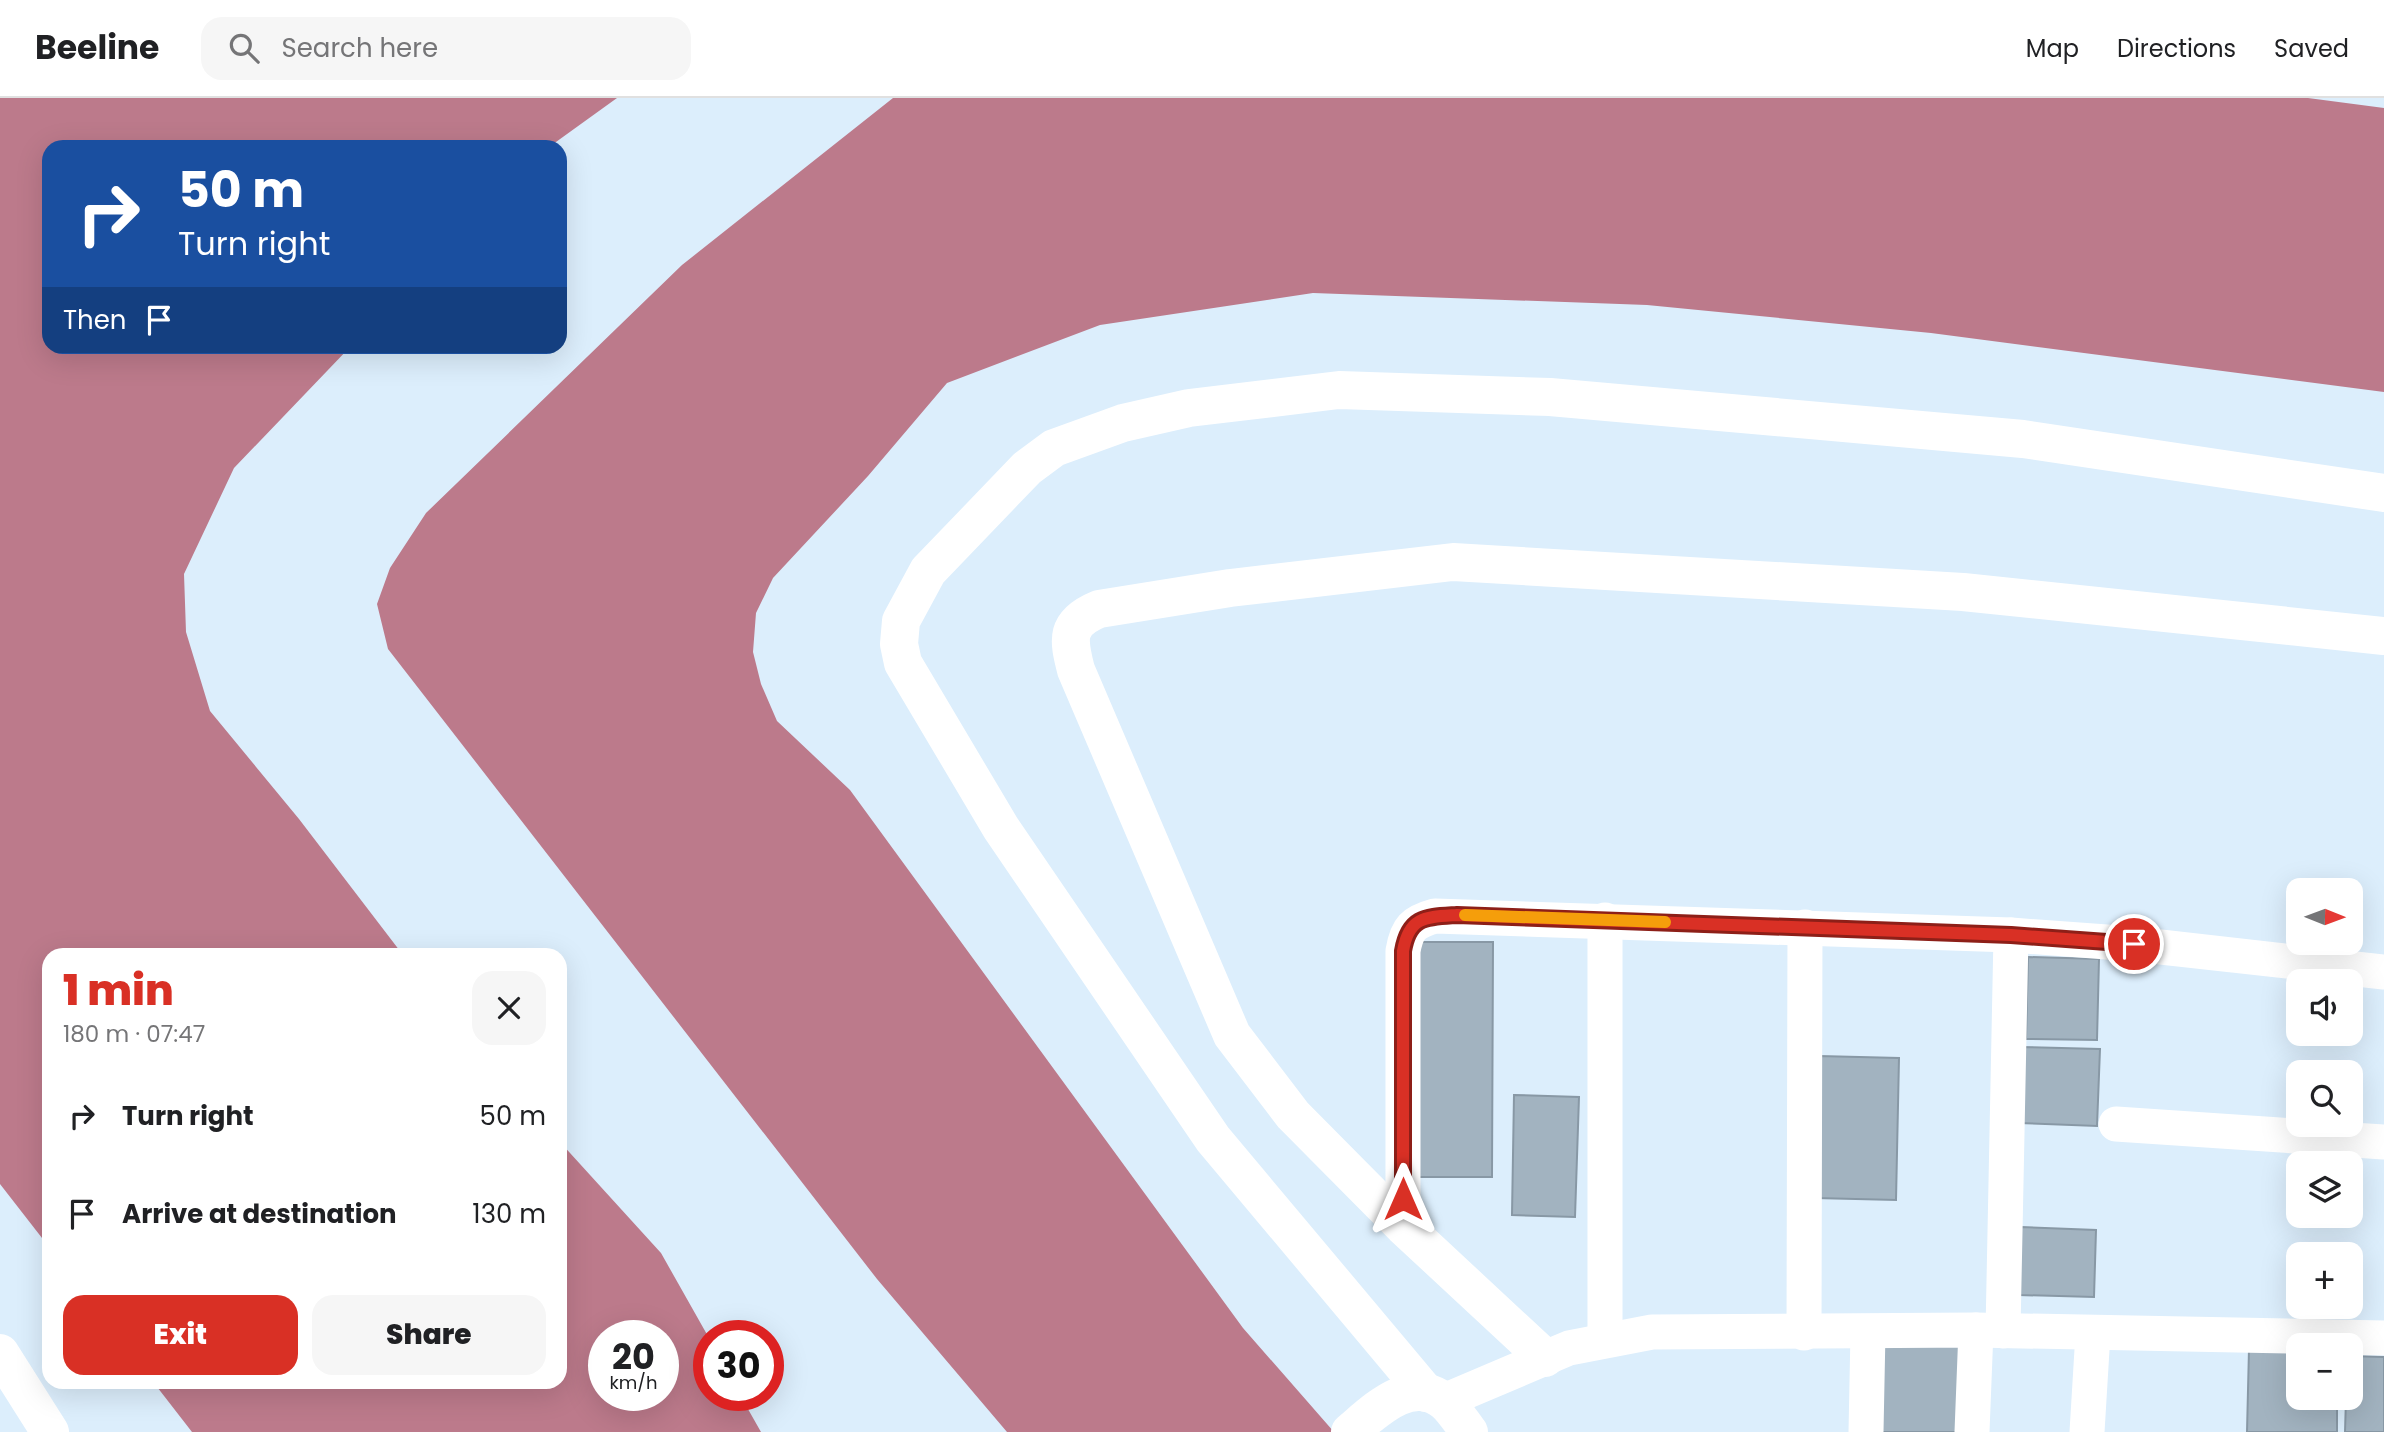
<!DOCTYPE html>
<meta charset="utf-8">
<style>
:root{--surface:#fff;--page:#f6f6f6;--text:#202124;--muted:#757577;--line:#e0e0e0;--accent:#d93025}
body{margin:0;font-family:Poppins,sans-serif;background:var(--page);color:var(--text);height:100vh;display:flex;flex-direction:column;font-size:26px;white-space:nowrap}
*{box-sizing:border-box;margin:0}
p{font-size:23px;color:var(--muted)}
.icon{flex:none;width:38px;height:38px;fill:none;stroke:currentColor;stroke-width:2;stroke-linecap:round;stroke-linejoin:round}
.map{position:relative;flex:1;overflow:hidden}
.panel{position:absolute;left:42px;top:850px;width:525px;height:441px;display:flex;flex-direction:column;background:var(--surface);border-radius:21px;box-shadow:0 7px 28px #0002}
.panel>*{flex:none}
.banner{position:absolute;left:42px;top:42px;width:525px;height:214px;border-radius:21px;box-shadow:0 7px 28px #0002;background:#1a4fa0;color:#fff;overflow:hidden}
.needle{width:46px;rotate:91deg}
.fabs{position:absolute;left:2286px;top:780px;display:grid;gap:14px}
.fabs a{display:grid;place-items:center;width:77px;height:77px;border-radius:14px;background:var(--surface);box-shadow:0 7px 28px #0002;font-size:35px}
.speed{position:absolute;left:588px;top:1222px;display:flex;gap:14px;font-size:35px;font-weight:700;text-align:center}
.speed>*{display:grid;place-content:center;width:91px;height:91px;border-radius:50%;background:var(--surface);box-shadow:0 7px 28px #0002;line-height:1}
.speed small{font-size:18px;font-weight:400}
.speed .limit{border:10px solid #d22;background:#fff;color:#111}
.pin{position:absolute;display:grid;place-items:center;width:60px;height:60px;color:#fff;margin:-30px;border:4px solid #fff;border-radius:50%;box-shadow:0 2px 7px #0007}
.me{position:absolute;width:77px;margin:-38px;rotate:0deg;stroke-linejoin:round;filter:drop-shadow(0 0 5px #0008)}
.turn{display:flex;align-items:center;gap:24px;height:147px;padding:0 21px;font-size:32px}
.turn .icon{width:91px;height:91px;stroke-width:2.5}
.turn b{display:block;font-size:49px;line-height:60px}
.then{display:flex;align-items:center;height:66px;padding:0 21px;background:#0003;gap:14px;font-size:26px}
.round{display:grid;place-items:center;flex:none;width:74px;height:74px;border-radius:21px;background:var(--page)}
.overview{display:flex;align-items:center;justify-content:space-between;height:119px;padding:0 21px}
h1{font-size:42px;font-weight:800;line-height:52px;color:var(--accent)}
.cta{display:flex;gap:14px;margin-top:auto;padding:14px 21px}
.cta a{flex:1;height:80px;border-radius:21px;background:var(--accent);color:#fff;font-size:28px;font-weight:800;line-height:80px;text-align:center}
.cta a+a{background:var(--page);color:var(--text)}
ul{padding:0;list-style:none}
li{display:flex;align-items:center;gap:21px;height:98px;padding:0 21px}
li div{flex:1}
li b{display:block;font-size:26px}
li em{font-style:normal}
header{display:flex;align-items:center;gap:42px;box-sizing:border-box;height:98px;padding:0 35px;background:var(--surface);border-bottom:2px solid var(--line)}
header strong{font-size:33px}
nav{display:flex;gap:38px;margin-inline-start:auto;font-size:24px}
.search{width:490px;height:63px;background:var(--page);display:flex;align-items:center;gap:18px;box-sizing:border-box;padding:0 24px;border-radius:21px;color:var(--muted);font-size:26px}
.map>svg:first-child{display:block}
.water{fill:#bc7a8b;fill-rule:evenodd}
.building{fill:#a2b3c0;stroke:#8898a5;stroke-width:2}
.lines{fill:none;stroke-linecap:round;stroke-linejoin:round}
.street{stroke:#fff;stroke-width:35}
.secondary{stroke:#fff;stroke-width:38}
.route-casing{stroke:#8d1f18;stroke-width:18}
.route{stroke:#d93025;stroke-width:12}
.slow{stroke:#f59e0b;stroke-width:12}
</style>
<header>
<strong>Beeline</strong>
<div class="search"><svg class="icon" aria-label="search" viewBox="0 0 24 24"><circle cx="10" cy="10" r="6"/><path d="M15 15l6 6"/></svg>Search here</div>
<nav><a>Map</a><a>Directions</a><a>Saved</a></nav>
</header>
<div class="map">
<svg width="2384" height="1334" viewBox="0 0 2384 1334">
<rect width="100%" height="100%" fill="#dceefc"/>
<g class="water">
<polygon points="0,0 617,0 549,49 49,49 49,248 350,249 234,370 184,476 186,534 210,613 299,721 403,857 49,858 49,1149 0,1086"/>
<polygon points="893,0 2308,0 2384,10 2384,294 1931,235 1647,207 1313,195 1100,227 947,285 868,378 773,480 756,515 753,554 761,586 777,623 850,692 1243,1230 1334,1334 1007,1334 877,1181 388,551 377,506 390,470 426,415 682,167"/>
<path d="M560 1044 661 1155 709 1240V1297H740L761 1334H192L154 1285 560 1284ZM604 1237H663V1297H604Z"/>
</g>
<g class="building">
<polygon points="1417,844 1493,844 1492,1079 1416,1079"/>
<polygon points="2028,859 2099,861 2097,942 2026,941"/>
<polygon points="2019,949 2100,951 2097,1028 2018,1025"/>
<polygon points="1819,958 1899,960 1896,1102 1815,1100"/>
<polygon points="1514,997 1579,999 1575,1119 1512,1117"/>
<polygon points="2021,1129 2096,1132 2094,1199 2019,1197"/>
<polygon points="1880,1242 1969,1245 1967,1334 1878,1334"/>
<polygon points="2249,1251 2298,1253 2298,1300 2337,1300 2337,1334 2247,1334"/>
<polygon points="2350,1258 2384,1259 2384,1334 2345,1334 2346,1300 2350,1300"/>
</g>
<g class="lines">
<g class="street">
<polyline points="2116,1026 2384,1044"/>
<path d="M1403 1128V853C1407 830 1413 824 1435 818L2011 837 2134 846 2384 874"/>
<polyline points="2003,1233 2011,837"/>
<polyline points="1804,1235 1805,829"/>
<polyline points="1605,1241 1605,822"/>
<polyline points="1444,1303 1569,1250 1652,1234 1976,1232 2384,1240"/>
<polyline points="1866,1334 1868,1234"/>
<polyline points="1972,1334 1976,1232"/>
<polyline points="2087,1334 2093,1235"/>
</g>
<g class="secondary">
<polyline points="0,1255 50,1334"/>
<path d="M1545 1260 1403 1128 1293 1017 1232 937 1076 572C1068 541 1065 525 1099 511L1230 490 1453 464 1963 494 2384 538"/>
<polyline points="1426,1295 1213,1041 1001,730 903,565 899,546 901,523 928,473 1027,370 1054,350 1123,325 1189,310 1339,292 1550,299 2023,341 2384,395"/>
<path d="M1350 1334C1375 1313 1411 1276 1445 1304 1454 1312 1462 1325 1469 1334"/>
</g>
</g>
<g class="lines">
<g class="route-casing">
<path id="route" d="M1403 1101V853C1409 818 1426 819 1457 817L2011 837 2134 846"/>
</g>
<use href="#route" class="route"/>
<polyline class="slow" points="1465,817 1665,824"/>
</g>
</svg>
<div class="fabs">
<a><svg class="needle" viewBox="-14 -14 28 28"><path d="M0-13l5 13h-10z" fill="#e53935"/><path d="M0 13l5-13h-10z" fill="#757577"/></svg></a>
<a><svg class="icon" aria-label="sound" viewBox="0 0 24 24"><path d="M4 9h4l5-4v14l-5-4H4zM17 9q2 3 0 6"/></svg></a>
<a><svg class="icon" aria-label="search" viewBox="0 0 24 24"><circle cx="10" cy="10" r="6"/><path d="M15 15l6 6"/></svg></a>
<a><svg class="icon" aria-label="layers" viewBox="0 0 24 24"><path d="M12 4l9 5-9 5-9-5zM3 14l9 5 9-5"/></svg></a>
<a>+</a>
<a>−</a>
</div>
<div class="speed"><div>20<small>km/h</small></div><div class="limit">30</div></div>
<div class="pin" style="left:2134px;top:846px;background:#d93025"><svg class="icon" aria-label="arrive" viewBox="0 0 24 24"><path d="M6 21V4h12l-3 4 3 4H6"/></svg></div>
<svg class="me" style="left:1403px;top:1101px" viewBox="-20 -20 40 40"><path d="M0-17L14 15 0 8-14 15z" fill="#d93025" stroke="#fff" stroke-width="4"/></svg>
<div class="banner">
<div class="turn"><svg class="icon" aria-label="right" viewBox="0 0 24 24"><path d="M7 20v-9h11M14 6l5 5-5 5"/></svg><div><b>50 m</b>Turn right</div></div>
<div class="then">Then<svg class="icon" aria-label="arrive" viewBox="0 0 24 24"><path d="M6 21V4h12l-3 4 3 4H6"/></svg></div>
</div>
<section class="panel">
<div class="overview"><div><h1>1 min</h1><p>180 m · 07:47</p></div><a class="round"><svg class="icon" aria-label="close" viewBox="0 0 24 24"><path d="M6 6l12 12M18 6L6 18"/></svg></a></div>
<ul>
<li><svg class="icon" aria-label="right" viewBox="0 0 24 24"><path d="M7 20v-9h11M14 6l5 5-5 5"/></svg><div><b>Turn right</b></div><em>50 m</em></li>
<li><svg class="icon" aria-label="arrive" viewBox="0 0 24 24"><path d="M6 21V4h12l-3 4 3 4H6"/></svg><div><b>Arrive at destination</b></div><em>130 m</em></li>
</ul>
<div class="cta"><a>Exit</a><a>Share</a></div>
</section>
</div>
